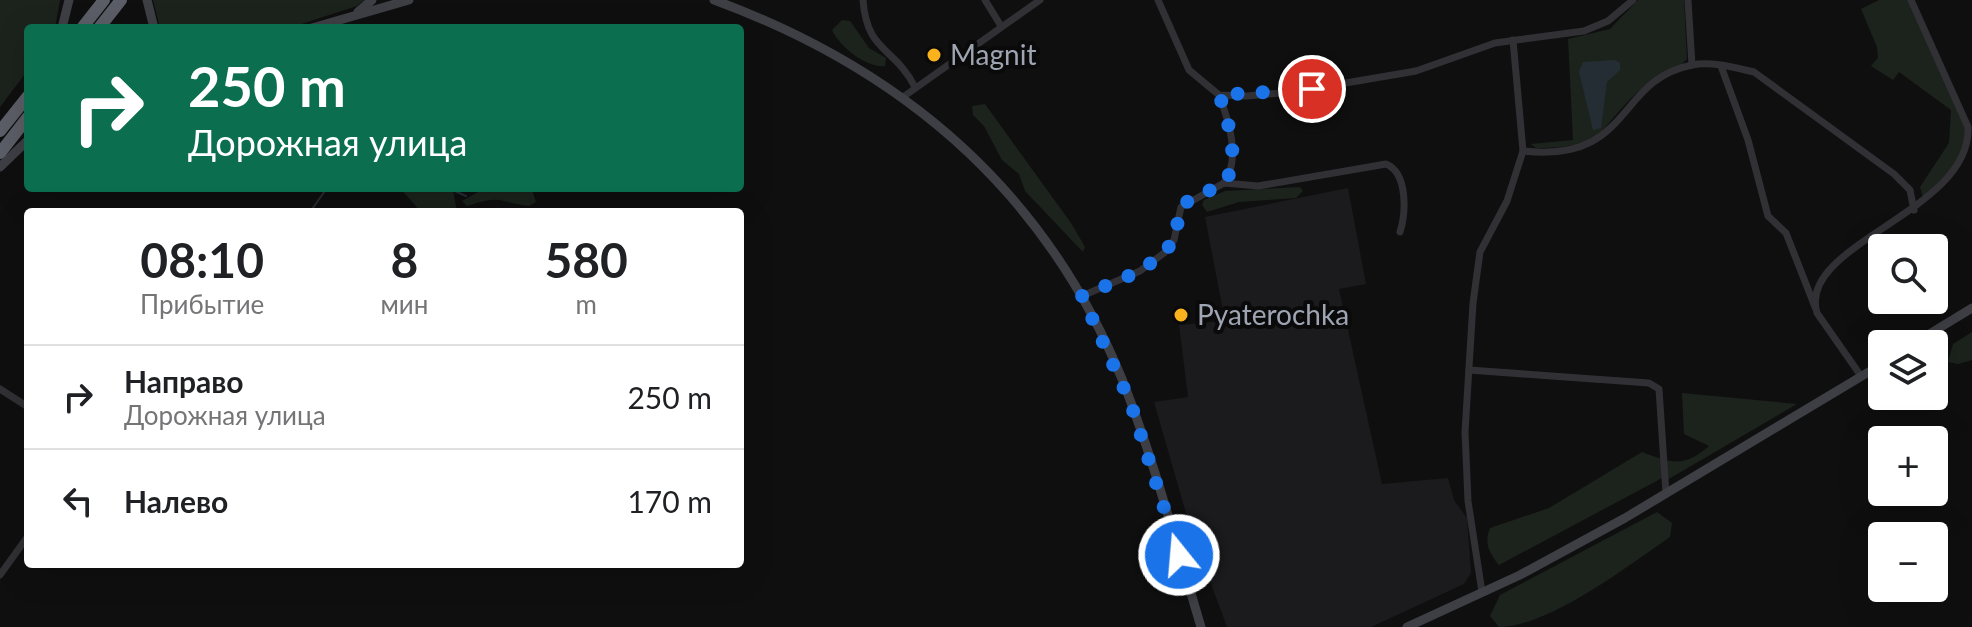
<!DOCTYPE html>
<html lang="ru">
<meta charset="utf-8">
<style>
:root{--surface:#fff;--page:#f6f6f6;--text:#202124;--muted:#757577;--line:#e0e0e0}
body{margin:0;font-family:Lato,sans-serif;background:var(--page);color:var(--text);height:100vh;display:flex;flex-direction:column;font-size:30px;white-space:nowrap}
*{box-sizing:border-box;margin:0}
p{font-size:26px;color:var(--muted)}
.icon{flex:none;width:44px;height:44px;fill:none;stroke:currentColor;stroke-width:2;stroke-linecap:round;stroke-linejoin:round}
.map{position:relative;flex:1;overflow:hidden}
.side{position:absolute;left:24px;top:208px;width:720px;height:360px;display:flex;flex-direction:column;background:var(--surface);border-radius:8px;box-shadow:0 8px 32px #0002}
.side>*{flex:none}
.guide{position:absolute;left:24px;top:24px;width:720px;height:168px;border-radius:8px;box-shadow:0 8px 32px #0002;background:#0b6e4f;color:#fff;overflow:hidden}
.controls{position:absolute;left:1868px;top:234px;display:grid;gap:16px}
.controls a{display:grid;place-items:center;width:80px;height:80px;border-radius:8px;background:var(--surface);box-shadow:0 8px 32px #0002;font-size:40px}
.pin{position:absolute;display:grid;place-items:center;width:68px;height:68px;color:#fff;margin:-34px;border:4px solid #fff;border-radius:50%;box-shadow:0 2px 8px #0007}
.me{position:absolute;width:88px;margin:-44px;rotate:343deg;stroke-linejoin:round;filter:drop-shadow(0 0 6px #0008)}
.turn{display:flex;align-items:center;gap:28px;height:168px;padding:0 32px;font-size:36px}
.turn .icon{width:104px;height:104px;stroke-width:2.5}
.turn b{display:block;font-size:56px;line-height:68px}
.eta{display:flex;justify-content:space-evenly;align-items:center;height:136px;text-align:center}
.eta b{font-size:48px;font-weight:700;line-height:56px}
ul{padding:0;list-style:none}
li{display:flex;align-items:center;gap:24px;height:104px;padding:0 32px;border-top:2px solid var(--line)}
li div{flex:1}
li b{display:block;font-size:30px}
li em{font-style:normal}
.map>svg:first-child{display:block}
.built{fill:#1b1b1d}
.green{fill:#1b231c}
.water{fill:#252d34}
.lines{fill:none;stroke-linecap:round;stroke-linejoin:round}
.stream{stroke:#252d34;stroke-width:2}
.street{stroke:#303035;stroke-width:7}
.secondary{stroke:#3e3f45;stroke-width:9}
.highway{stroke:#5b5e66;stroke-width:12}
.route{stroke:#1a73e8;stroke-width:14;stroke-dasharray:0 25.2}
.poi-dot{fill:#fab31d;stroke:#0a0a0b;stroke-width:3}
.labels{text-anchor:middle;stroke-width:8;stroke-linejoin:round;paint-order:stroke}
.poi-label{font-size:28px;fill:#9fa4b2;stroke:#0a0a0b;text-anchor:start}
</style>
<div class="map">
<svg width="1972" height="627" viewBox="0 0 1972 627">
<rect width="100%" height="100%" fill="#0f0f10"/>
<polygon class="built" points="1348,188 1366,284 1339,289 1382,484 1448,478 1454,500 1467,518 1471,573 1464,584 1371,627 1227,627 1190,527 1154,402 1188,397 1179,325 1225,321 1205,217"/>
<g class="green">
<polygon points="0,0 60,0 55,28 28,28 28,70 0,107"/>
<polygon points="153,0 365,0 357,6 289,28 160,28"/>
<path d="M1638 0H1684L1687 59C1675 72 1658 75 1645 86 1597 125 1611 148 1536 148L1531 144 1573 140 1568 39 1610 29Z"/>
<path d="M1879 0H1908C1921 27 1969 114 1966 139 1963 165 1940 182 1923 198L1920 187 1949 143 1951 110 1899 72 1893 80 1871 66 1878 58 1877 47 1861 9Z"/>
<path d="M842 20 850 21 869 48 886 58 885 66C866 68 839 46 832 30Z"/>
<polygon points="985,104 1071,223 1085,247 1083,252 1025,191 1019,174 1002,160 984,126 973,115 972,106"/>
<polygon points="1300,187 1303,191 1296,198 1239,202 1207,212 1202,205 1204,200 1225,191"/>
<polygon points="400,188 448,188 453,190 457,212 421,212"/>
<path d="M485 188 532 190 536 202 529 206C496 202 503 194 467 206L462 201Z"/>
<polygon points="1972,332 1972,360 1958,364 1948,362 1953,344"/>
<path d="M1682 393 1797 404 1667 480 1664 477 1499 565C1489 553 1484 543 1490 528L1549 508 1642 452C1671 463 1684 468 1709 446L1684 434Z"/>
<path d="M1657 512 1672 523 1670 537C1629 565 1549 627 1499 627L1490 616 1500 595Z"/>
</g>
<polygon class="water" points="1615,60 1620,63 1620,70 1607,82 1601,128 1593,130 1579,72 1583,62"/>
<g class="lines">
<g class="stream">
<polyline points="448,188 466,196"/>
<polyline points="310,212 327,188"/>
</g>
<g class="street">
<path d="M863 0C867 53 894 46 915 87"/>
<polyline points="985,0 1001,26"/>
<polyline points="1158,0 1189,70 1219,95 1247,96 1293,92 1416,71 1495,43 1584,31 1608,21 1633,0"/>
<polyline points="1688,0 1692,65"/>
<polyline points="1721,66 1748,140 1768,216 1786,233 1815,307"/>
<path d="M1219 95C1229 121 1241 159 1224 183"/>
<polyline points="903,97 1040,0"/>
<path d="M1523 151C1633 163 1615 80 1692 65 1712 61 1736 68 1754 72L1894 174 1910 190 1914 210"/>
<path d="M1082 296 1140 271 1164 253 1174 240 1181 207 1224 183 1258 186 1386 164C1408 173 1406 213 1400 232"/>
<polyline points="1469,370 1649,383 1659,389 1666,494"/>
<path d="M1861 376 1817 313C1796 244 1972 212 1968 127L1911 0"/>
<polyline points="0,389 28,407"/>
<polyline points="0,575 28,536"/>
<polyline points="1482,592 1468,501 1465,432 1473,303 1480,252 1507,201 1523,151 1513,40"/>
</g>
<g class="secondary">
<polyline points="147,0 154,28"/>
<path d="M714 0C902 69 1045 191 1122 379 1154 460 1176 544 1201 627"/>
<polyline points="358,12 372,0"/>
<polyline points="62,28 69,0"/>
<polyline points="312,28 409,0"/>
<polyline points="0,167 28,140"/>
<polyline points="1913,344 1972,308"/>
<polyline points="1407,627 1520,575 1625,518 1882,364"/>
</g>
<g class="highway">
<polyline points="82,28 104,0"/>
<polyline points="99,28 121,0"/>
<polyline points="0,131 28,96"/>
<polyline points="0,153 28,117"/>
</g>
</g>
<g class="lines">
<path class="route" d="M1179 555 1131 404 1082 296 1140 271 1164 253 1174 240 1181 207C1192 196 1207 193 1220 185 1244 171 1227 115 1219 95L1312 89"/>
</g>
<g class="poi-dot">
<circle cx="934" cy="55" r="8"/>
<circle cx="1181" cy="315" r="8"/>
</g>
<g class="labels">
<g class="poi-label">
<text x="950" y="65">Magnit</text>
<text x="1197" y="325">Pyaterochka</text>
</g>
</g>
</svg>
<div class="controls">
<a><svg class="icon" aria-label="search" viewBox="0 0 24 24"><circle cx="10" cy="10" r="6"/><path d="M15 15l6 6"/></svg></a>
<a><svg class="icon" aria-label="layers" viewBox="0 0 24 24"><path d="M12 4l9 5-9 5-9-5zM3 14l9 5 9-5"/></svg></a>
<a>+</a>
<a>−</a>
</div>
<div class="pin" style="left:1312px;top:89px;background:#d93025"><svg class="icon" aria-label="arrive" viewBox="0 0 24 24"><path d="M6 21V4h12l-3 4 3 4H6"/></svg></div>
<svg class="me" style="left:1179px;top:555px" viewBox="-20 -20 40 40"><circle r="17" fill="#1a73e8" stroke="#fff" stroke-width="3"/><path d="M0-11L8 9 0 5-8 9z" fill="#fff"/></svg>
<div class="guide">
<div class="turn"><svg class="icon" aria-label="right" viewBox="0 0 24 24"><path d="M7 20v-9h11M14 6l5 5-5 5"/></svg><div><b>250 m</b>Дорожная улица</div></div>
</div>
<section class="side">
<div class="eta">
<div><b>08:10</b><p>Прибытие</p></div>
<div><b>8</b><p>мин</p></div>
<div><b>580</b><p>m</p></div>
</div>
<ul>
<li><svg class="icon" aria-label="right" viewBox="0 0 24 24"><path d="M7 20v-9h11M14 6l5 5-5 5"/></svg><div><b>Направо</b><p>Дорожная улица</p></div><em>250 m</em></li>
<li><svg class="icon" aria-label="left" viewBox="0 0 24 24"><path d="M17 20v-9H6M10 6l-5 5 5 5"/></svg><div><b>Налево</b></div><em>170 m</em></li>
</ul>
</section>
</div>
